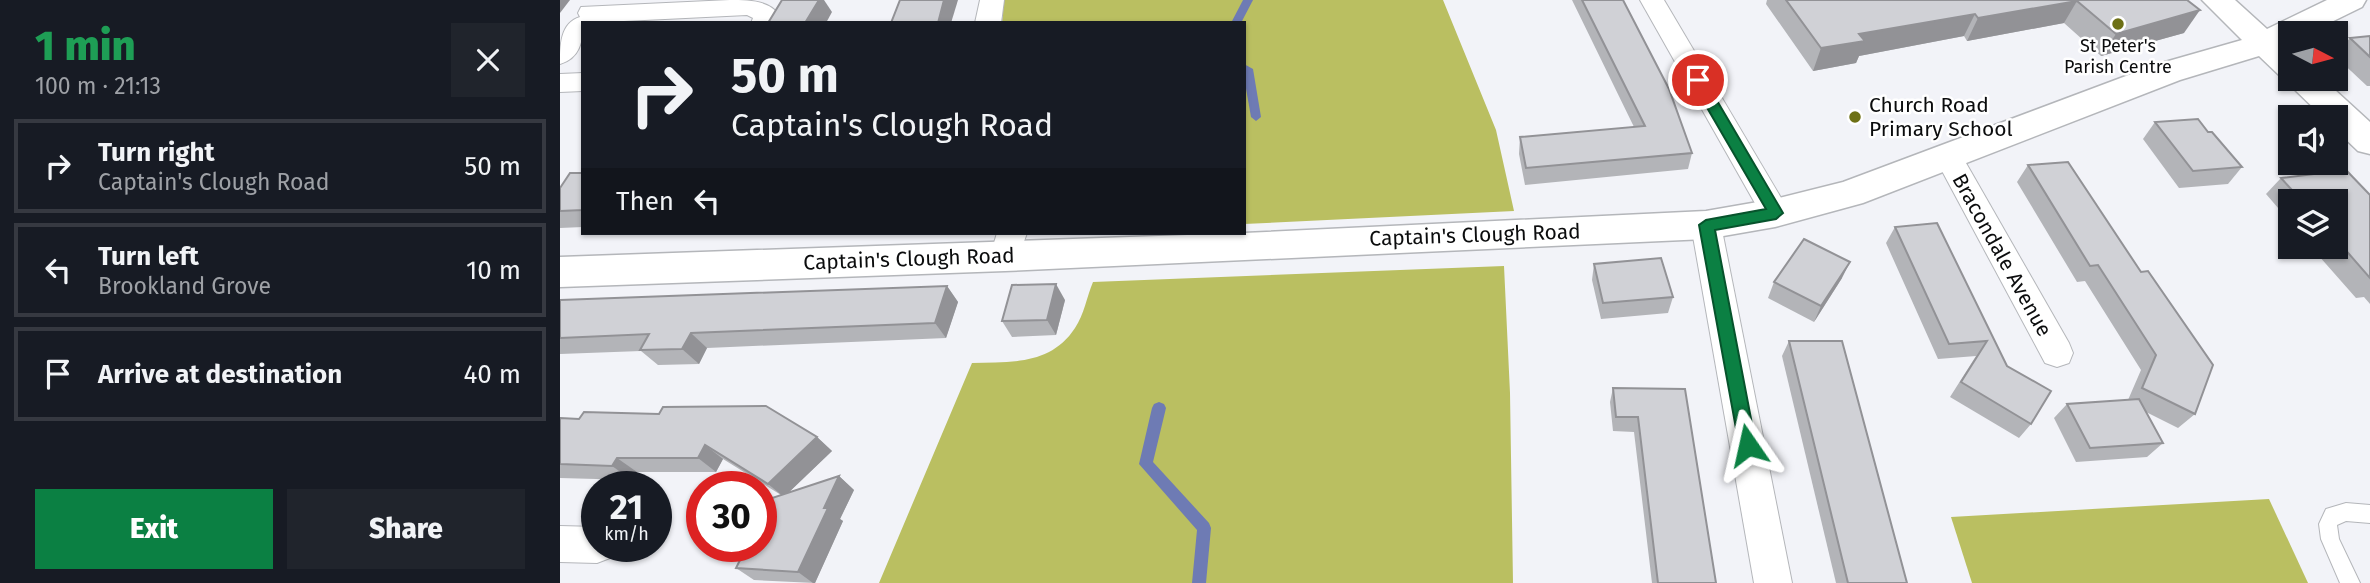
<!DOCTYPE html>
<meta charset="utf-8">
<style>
:root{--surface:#171b24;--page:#20242c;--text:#f1f3f6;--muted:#9ea1a6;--line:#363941;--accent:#0b8043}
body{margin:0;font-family:"Fira Sans",sans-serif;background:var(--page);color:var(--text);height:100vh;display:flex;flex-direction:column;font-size:26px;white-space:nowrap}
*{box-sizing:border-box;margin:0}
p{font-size:23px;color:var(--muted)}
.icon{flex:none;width:38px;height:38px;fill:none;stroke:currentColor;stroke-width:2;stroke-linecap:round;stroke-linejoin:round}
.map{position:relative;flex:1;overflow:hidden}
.panel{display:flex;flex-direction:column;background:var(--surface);width:560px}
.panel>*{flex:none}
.guide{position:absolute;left:21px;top:21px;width:665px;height:214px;border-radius:0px;box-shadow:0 2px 5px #0004;background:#171b24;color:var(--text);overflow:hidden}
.needle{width:46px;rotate:96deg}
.fabs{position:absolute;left:1718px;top:21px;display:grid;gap:14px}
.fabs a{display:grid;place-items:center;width:70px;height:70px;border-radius:0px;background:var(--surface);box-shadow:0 2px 5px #0004;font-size:35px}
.speed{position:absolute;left:21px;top:471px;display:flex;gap:14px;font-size:35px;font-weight:700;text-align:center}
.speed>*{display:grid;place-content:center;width:91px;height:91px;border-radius:50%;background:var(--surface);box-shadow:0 2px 5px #0004;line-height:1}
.speed small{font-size:18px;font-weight:400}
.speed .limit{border:10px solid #d22;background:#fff;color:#111}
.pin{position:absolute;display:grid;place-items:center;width:60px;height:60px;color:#fff;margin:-30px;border:4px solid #fff;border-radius:50%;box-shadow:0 2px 7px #0007}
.me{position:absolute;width:77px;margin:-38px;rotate:349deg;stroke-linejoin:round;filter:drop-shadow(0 0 5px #0008)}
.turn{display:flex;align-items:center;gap:24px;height:147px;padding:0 35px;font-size:32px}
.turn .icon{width:91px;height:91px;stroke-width:2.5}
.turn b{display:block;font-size:49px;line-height:60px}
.then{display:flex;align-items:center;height:66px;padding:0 35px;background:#0003;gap:14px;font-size:26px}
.round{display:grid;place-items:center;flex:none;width:74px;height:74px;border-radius:0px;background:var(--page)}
.overview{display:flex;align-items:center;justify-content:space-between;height:119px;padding:0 35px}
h1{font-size:42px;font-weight:800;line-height:52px;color:#1e9e55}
.primary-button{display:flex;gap:14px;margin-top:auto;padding:14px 35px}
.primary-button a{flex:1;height:80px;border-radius:0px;background:var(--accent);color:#fff;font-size:28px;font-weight:800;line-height:80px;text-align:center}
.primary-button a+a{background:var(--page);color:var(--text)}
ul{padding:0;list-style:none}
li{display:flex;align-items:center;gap:21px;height:94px;margin:0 14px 10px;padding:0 21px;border:4px solid var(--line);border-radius:0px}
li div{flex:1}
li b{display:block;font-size:26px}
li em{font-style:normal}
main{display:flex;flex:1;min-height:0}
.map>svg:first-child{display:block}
.forest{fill:#babf61}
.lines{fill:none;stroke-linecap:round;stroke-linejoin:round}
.stream{fill:#6e7bb4;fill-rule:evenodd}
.lane-casing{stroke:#b4b6ba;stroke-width:2}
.street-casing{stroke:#b4b6ba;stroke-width:2}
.secondary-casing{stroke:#b4b6ba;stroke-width:3}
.lane{fill:#fff;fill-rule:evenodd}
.street{fill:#fff;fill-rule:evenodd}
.secondary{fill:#fff;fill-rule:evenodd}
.wall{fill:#b3b4b8}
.shaded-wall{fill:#929296}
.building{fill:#d0d1d6;stroke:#929296;stroke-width:2}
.route{fill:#0b8043;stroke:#07532c;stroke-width:2}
.poi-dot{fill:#6d7015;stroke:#fff;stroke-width:2.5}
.labels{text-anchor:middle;stroke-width:5;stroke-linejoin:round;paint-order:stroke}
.far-poi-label{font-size:18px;fill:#0b0c0d;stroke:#fff}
.poi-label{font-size:21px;fill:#0b0c0d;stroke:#fff;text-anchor:start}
.street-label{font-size:21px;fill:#0b0c0d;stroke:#fff}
</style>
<main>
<section class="panel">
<div class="overview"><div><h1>1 min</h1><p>100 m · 21:13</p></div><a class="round"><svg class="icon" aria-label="close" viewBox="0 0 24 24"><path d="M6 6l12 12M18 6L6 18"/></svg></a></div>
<ul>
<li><svg class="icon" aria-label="right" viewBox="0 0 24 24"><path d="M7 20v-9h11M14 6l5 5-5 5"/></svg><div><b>Turn right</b><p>Captain's Clough Road</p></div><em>50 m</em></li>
<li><svg class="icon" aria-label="left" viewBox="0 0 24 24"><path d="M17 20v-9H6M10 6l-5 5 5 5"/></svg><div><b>Turn left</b><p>Brookland Grove</p></div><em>10 m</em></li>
<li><svg class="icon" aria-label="arrive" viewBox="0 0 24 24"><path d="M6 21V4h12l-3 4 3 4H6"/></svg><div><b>Arrive at destination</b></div><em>40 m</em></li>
</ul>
<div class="primary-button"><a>Exit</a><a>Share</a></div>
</section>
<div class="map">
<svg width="1810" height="583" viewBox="0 0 1810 583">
<rect width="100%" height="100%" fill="#f2f3f8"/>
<g class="forest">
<polygon points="444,0 883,0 936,130 954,211 684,224 684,23 442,23"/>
<path d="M944 266 950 393 953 583H319L412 363C451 362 491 365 515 328 524 315 527 296 533 282Z"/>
<polygon points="1709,499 1748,583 1412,583 1391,517"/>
</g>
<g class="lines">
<g class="stream">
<polygon points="683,0 693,0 681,23 671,23"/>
<polygon points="684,64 693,69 701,117 696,121 691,117 684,77"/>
<polygon points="599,402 604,404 606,408 593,462 649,523 651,528 646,583 632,583 637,530 579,464 592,408 594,404"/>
</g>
<g class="lane-casing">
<polygon id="lane" points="1786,503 1810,505 1810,523 1786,521 1777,525 1779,539 1800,583 1780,583 1761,539 1759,524 1766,509"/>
</g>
<g class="street-casing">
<g id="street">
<path d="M170 0C187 0 209 0 219 15L216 23H191L193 18 187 15 23 23C23 41 20 58 0 64 0 46 0 23 20 17L18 13 21 7Z"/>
<polygon points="420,0 444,0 441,23 415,23"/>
<polygon points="1080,0 1104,0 1230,213 1225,221 1215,224 1205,221"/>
<polygon points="23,73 23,91 0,92 0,74"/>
<polygon points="1388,146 1398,149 1509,343 1513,353 1509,363 1497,367 1485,363 1374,156 1378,149"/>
<polygon points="1146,214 1157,217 1161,225 1232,583 1194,583 1131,225 1135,217"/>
<polygon points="437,233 467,233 456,264 445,268 434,264 430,256"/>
<polygon points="0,526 37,527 37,546 55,546 50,558 37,563 0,562"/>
</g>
</g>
<g class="secondary-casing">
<polygon id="secondary" points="1642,0 1675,0 1707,29 1767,0 1806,0 1802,7 1749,33 1731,33 1731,43 1726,45 1731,50 1731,79 1763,79 1810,122 1810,154 1798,151 1776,130 1776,117 1763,117 1732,87 1728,78 1720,76 1699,56 1620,80 1303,203 1215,227 1146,239 445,271 0,287 0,257 684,233 1146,211 1215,199 1283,182 1598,64 1682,40"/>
</g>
<use href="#lane" class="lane"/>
<use href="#street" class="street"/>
<use href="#secondary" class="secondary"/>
</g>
<g class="wall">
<polygon points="1012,0 1063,0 1132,153 1128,169 965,185 959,154 960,137 1074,127"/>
<polygon points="1207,0 1627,0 1624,33 1541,56 1504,23 1407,41 1404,36 1299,56 1296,63 1253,71 1206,4"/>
<polygon points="1810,36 1810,86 1807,86 1776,57 1776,54 1790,38"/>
<polygon points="1595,122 1648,132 1682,167 1668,184 1619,188 1583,139"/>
<polygon points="1508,162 1635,414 1618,428 1586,412 1603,443 1587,457 1516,462 1494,418 1507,404 1568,400 1581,370 1525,281 1517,282 1457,182 1468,165"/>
<polygon points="23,173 23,227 0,228 0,188"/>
<polygon points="1721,178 1810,195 1810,304 1804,297 1796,298 1751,247 1776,247 1776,201 1731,201 1731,223 1706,194"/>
<polygon points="1377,223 1471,424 1459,438 1390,397 1416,356 1378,359 1326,243 1335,227"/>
<polygon points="1034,264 1113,297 1108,313 1041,319 1032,280"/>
<polygon points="1282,278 1254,322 1208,298 1214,282"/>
<polygon points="387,286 398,302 386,338 147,348 139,364 98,365 81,351 0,354 0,300"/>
<polygon points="505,300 496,335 452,337 442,321"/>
<polygon points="1229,341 1347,583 1276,583 1222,356"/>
<polygon points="1053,388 1125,389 1156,583 1092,583 1074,432 1053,431 1050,402"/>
<polygon points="99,414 257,437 272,451 229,492 279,476 294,490 280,519 283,521 255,583 194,580 176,568 221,495 163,459 156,472 77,472 72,480 0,478 0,418 19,419"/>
</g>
<g class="shaded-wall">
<polygon points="0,0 10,0 0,13"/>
<polygon points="259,0 264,0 272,12 266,23 245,23"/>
<polygon points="384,0 398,0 391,23 378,23"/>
<polygon points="1517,1 1504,23 1407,41 1418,18"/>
<polygon points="1640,10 1624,33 1541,56 1556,34"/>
<polygon points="1415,14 1404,36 1299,56 1296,63 1253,71 1261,48 1299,34"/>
<polygon points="1290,262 1282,278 1254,322 1261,306"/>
<polygon points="496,284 505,300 496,335 487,320"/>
<polygon points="387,286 398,302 386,338 375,323"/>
<polygon points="131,333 147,348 139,364 122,349"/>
<polygon points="257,437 272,451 224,497 208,484"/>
<polygon points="145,445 163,459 156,472 138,458"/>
<polygon points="57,458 77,472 72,480 52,466"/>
<polygon points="279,476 294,490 280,519 283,521 255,583 253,583 238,572 264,508"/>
</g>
<g class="building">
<polygon points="222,0 259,0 245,23 208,23"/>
<polygon points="340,0 384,0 378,23 331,23"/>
<polygon points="1022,0 1063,0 1109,89 1132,153 966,168 960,137 1085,126"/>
<polygon points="1226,0 1627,0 1640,10 1556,34 1517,1 1418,18 1415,14 1299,34 1305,41 1261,48"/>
<polygon points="1810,36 1810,57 1790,38"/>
<polygon points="1638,119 1648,132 1652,132 1682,167 1633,171 1595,122"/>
<polygon points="1508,162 1581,272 1588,271 1653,365 1635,414 1582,388 1596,355 1538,265 1530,266 1468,165"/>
<polygon points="1786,170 1810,195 1810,278 1776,239 1776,201 1742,201 1721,178"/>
<polygon points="10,173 23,173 23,210 0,211 0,188"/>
<polygon points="1377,223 1447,366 1491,391 1471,424 1401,382 1427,341 1389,344 1335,227"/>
<polygon points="1244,239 1290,262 1261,306 1214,282"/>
<polygon points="1101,258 1113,297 1043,303 1034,264"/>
<polygon points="496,284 487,320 442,321 452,285"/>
<polygon points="387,286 375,323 131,333 122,349 80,350 89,334 0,338 0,300"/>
<polygon points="1229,341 1282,341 1347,583 1288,583"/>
<polygon points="1053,388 1125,389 1156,583 1098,583 1078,417 1056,417"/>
<polygon points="1579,399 1603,443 1530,448 1507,404"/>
<polygon points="206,406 257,437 208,484 145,445 138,458 57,458 52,466 0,464 0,418 19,419 24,412 99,414 103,407"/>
<polygon points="279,476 264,508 268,508 238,572 176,568 187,546 201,546 201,519 212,498"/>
</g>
<polygon class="route" points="1138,76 1143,77 1223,213 1216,219 1155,230 1196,445 1194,451 1188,453 1181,451 1179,445 1139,225 1146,220 1206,209 1131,80"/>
<g class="poi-dot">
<circle cx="1558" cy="24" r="7"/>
<circle cx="1295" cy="117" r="7"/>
</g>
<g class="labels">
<g class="far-poi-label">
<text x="1558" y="52">St Peter's<tspan x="1558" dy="21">Parish Centre</tspan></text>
</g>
<g class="poi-label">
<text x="1309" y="112">Church Road<tspan x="1309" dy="24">Primary School</tspan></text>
</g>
<g class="street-label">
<text transform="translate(915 235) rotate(-2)" y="7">Captain's Clough Road</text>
<text transform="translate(1442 255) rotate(61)" y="7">Bracondale Avenue</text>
<text transform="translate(349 259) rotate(-2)" y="7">Captain's Clough Road</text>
</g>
</g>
</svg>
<div class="fabs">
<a><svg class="needle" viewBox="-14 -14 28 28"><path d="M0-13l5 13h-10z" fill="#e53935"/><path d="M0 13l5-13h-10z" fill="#9ea1a6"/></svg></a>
<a><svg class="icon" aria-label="sound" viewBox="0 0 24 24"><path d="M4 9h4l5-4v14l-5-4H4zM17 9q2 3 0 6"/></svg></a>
<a><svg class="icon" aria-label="layers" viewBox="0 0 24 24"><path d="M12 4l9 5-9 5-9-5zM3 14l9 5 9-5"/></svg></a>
</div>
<div class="speed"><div>21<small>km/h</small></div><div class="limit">30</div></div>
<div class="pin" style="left:1138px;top:80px;background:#d93025"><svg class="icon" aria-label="arrive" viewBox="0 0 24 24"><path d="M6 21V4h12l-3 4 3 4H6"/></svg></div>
<svg class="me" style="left:1188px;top:445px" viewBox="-20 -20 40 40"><path d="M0-17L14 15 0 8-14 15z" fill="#0b8043" stroke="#fff" stroke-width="4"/></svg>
<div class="guide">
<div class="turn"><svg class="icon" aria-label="right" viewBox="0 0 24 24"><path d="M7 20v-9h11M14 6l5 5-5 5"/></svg><div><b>50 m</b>Captain's Clough Road</div></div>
<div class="then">Then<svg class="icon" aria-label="left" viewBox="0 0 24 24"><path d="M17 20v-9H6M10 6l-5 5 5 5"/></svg></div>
</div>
</div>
</main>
